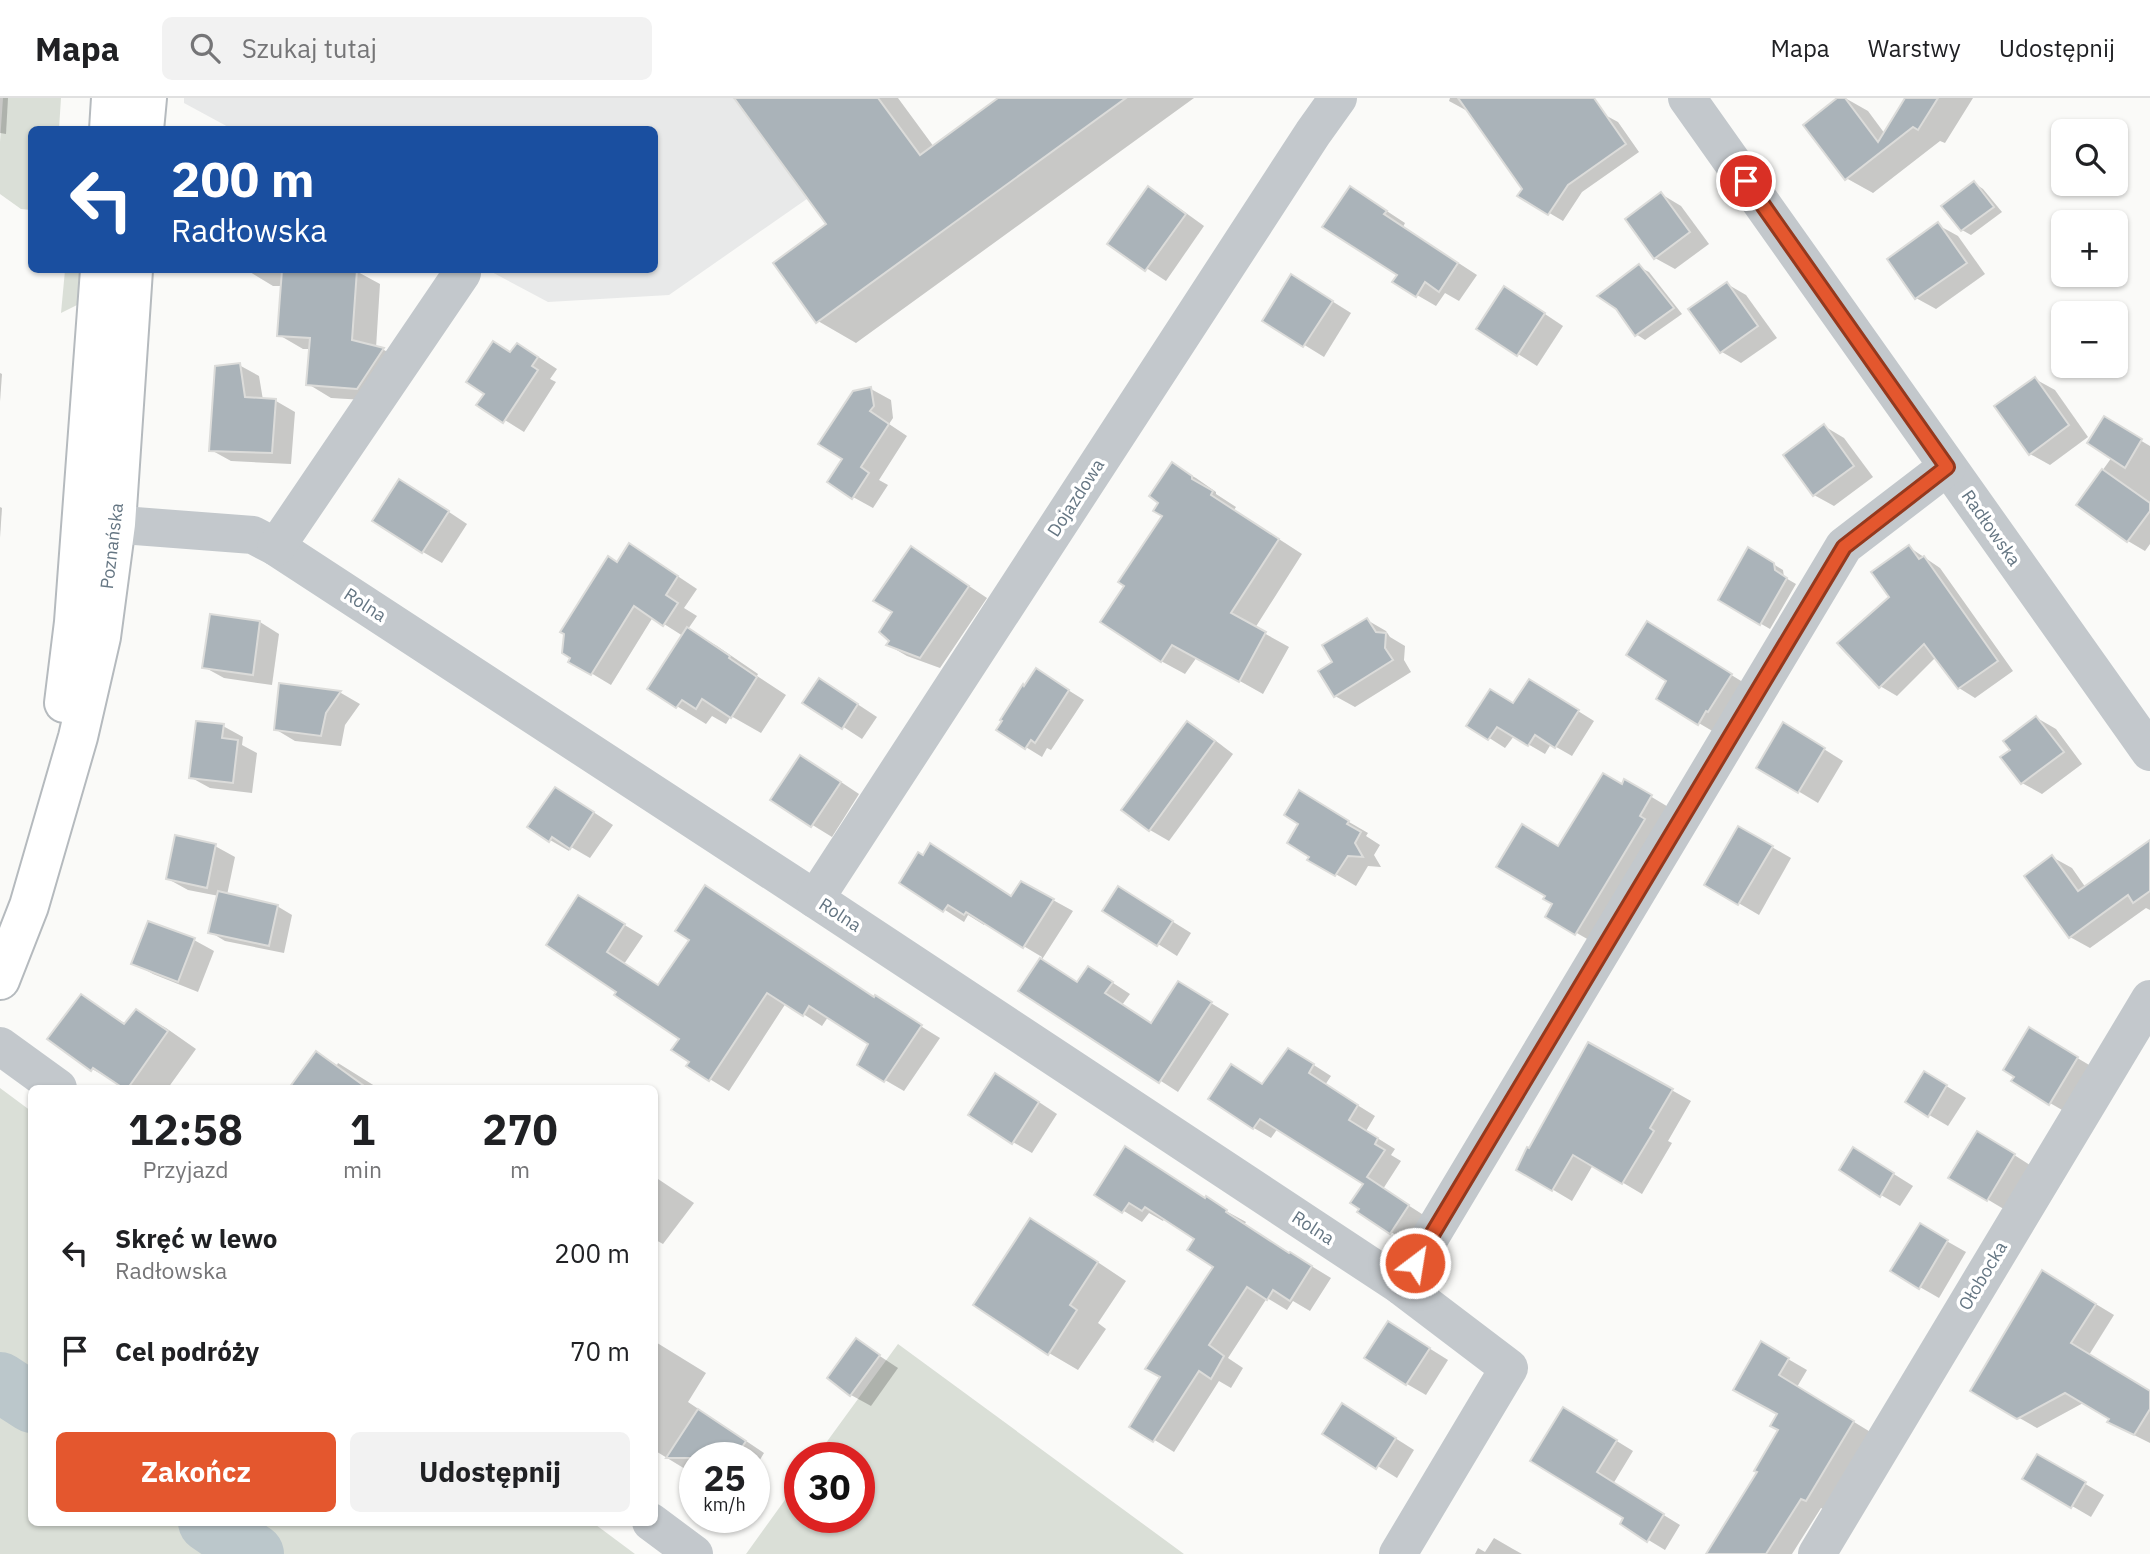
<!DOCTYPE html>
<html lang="pl">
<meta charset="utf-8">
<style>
:root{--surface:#fff;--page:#f2f2f2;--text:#202124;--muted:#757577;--line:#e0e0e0;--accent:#e4572e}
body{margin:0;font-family:"IBM Plex Sans",sans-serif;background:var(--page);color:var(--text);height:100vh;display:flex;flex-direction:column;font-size:26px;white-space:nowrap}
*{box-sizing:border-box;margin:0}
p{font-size:23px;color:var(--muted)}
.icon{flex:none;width:38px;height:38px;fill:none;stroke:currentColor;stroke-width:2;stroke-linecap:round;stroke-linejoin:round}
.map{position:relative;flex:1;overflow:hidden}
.sheet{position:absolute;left:28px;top:987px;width:630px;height:441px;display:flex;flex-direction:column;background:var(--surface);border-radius:10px;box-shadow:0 2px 5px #0004}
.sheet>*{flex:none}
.banner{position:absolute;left:28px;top:28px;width:630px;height:147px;border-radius:10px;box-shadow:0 2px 5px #0004;background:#1a4fa0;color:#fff;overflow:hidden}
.fabs{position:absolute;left:2051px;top:21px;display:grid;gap:14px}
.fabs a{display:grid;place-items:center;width:77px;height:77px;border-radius:10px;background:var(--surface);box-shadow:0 2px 5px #0004;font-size:35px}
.speed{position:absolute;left:679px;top:1344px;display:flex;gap:14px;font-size:35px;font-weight:700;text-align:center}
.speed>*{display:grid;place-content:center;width:91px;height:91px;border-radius:50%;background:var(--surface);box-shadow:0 2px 5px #0004;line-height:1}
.speed small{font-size:18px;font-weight:400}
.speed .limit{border:10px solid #d22;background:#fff;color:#111}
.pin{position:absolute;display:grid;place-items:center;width:60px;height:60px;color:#fff;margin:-30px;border:4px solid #fff;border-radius:50%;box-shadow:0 2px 7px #0007}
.me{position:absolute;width:77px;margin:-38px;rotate:31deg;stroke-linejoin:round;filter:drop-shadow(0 0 5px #0008)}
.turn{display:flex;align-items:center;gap:24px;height:147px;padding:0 28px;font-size:32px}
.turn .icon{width:91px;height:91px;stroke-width:2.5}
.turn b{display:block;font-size:49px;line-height:60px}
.eta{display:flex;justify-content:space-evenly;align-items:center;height:119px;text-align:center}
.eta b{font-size:42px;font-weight:700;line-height:49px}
.primary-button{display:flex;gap:14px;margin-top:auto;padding:14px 28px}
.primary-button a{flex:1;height:80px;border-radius:10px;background:var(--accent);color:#fff;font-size:28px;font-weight:700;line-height:80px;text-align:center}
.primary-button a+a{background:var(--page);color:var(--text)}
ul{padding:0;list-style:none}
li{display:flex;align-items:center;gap:21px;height:98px;padding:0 28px}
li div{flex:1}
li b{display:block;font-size:26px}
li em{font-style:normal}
header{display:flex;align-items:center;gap:42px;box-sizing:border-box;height:98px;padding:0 35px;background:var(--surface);border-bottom:2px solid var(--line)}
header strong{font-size:33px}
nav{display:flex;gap:38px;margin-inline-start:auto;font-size:24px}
.search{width:490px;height:63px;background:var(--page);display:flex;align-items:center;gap:18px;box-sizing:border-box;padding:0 24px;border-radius:10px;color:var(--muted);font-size:26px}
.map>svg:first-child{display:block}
.built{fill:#e8e9e9}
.green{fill:#dadfd7}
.shadow{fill:#0003}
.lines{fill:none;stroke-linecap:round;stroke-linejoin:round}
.river{stroke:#bbc7cb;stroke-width:60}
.building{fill:#aab3b9;stroke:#dcdcda;stroke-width:2}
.major-casing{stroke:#b5babe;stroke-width:42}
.minor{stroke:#c3c8cc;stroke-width:38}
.major{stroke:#fff;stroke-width:38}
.route-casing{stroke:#94391e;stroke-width:18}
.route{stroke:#e4572e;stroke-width:12}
.labels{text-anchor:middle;stroke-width:7;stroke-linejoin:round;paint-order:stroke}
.street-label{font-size:18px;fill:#657683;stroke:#fff}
</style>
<header>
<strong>Mapa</strong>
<div class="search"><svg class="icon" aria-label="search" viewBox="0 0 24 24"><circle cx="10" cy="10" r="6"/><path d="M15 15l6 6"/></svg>Szukaj tutaj</div>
<nav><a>Mapa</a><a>Warstwy</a><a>Udostępnij</a></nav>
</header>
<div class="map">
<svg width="2150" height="1456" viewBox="0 0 2150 1456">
<rect width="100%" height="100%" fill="#fafaf8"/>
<polygon class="built" points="184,0 878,0 903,34 669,197 548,204 488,172 654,172 654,32 232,31 184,5"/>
<g class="green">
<polygon points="3,0 61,0 59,31 32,32 31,112 21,111 0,96 0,44"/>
<polygon points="65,172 88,172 79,206 61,215"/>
<polygon points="0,990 31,1013 32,1424 592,1424 635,1456 0,1456"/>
<polygon points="898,1246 1184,1456 746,1456 800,1381 800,1419 859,1419 859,1360 815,1360"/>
</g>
<g class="shadow">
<polygon points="0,0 8,0 6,36 0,35"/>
<polygon points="736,0 898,0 934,49 999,0 1194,0 856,245 818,223 828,127"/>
<polygon points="1450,0 1593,0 1605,17 1618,24 1639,54 1582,94 1563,123 1519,97 1524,91 1471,15 1449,3"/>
<polygon points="1840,0 1845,0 1868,13 1885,36 1907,0 1973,0 1945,45 1940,43 1873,95 1846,80"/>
<polygon points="1974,85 1983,91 2002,114 1971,137 1962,132"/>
<polygon points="1148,91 1168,102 1204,128 1166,183 1110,146"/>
<polygon points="1661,96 1681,108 1709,146 1675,171 1655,160"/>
<polygon points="1370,102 1405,125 1403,129 1477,177 1459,203 1445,195 1436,208 1417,197 1399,176"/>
<polygon points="1938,127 1958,138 1985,176 1936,211 1916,200"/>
<polygon points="1639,169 1649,174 1682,216 1645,242 1636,236"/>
<polygon points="250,172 356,173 380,186 376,250 384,252 407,265 381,303 331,300 308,286 310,251 303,251 279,237 282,188 273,188 250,174"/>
<polygon points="1727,186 1746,197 1777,240 1741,265 1722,254 1690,211"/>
<polygon points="1311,190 1351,215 1324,259 1264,222"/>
<polygon points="1524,202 1563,228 1537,268 1478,231"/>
<polygon points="512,255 537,258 557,271 550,281 556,284 524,334 479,306"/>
<polygon points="239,267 259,278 263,302 276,303 295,314 291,366 231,363 211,352"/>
<polygon points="0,275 2,276 0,304"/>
<polygon points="2035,281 2055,292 2088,339 2050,367 2030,356"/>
<polygon points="871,291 891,302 893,320 889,326 907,338 879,382 888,387 873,410 853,399 844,361"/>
<polygon points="2104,321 2150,348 2150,446 2145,453 2128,443 2078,407 2112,359"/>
<polygon points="1824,328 1844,340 1873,379 1834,408 1814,397"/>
<polygon points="1172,367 1196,380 1216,394 1216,396 1236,409 1234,412 1302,456 1255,530 1289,549 1263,596 1197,559 1185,576 1161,563 1127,487 1164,417"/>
<polygon points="419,394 467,426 442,465 423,454"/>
<polygon points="0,409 2,410 0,440"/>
<polygon points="1909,449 1940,470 2013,573 1975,600 1959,590 1936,559 1897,598 1880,588"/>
<polygon points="912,450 987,500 940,570 907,558 888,547 891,543 894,514"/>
<polygon points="1749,451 1783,472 1784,479 1796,486 1770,531 1720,502"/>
<polygon points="649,459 697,491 684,510 697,518 688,531 717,548 758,576 757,578 786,597 761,635 731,618 726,626 712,618 706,626 649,591 683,538 653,519 611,587 571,563 618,466"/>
<polygon points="212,518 260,524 279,536 272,587 224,580 204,569"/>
<polygon points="1367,522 1386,533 1390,539 1405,548 1404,562 1411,574 1355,609 1335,598 1335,564"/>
<polygon points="1663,535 1746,586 1714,634 1658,601 1669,582"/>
<polygon points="1052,582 1084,602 1051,652 1047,650 1042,659 998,632"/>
<polygon points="281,586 341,595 360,606 345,627 341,648 295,643 275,631"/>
<polygon points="1546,593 1594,623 1572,658 1551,646 1545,656 1514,638 1505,650 1469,627"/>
<polygon points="839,594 877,619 862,641 805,604"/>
<polygon points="2037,620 2056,631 2082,666 2042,696 2022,685 2002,660 2012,652"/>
<polygon points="1188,625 1207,636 1233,656 1169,743 1150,732 1124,712"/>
<polygon points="223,628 243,639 242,647 257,655 252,695 210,690 190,679"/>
<polygon points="1803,638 1843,663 1818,705 1758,669"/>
<polygon points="820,670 859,696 832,739 772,702"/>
<polygon points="1625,683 1670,710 1596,846 1547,818 1554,806 1559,750"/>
<polygon points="1299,695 1368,735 1366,738 1380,747 1374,757 1381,769 1368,768 1356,788 1310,761 1301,725"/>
<polygon points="575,702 613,727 590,760 571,749 569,753 550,742"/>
<polygon points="1739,730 1791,760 1759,817 1706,786"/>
<polygon points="931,747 1013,799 1022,785 1073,813 1041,863 1079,886 1107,881 1130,896 1122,907 1153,927 1196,896 1229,916 1178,994 1021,893 1042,859 985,825 984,827 968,817 964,824 901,784"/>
<polygon points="215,748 235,759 227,797 277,808 292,817 284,855 225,843 210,834 219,798 188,792 168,781"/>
<polygon points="2150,755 2150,812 2146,810 2090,850 2070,839 2052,759 2072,770 2086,790"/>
<polygon points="1138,802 1191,835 1177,858 1158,846"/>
<polygon points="598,811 643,838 624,866 659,888 875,900 940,940 904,993 859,967 871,946 828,919 822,928 786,905 729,993 689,968 691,964 681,940 548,846"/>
<polygon points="194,842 214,853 198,894 153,876 133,865"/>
<polygon points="81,898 126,926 136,913 166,930 196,951 168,990 126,990 92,971 50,941"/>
<polygon points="2030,932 2096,971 2069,1016 2050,1005"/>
<polygon points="317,955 337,967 338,965 378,990 291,990"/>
<polygon points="1306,962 1331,978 1325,987 1375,1018 1366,1033 1395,1051 1391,1057 1401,1063 1383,1091 1425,1118 1408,1144 1391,1134 1365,1085 1278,1030 1271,1040 1254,1030 1263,988"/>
<polygon points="1925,975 1966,1000 1948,1028 1907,1004"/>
<polygon points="1652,981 1691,1003 1668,1043 1672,1045 1642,1096 1593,1067 1572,1103 1518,1071"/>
<polygon points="1015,988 1057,1016 1032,1055 1013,1044"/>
<polygon points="1997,1046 2033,1069 2007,1113 1950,1079"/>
<polygon points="1873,1063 1913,1088 1900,1108 1881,1097"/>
<polygon points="655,1079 694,1105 663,1146 654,1141"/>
<polygon points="1096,1096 1206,1102 1246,1124 1244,1127 1331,1180 1310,1213 1293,1203 1287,1212 1267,1200 1228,1260 1243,1270 1231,1290 1219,1283 1174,1354 1132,1328 1163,1279 1216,1168 1196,1141 1165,1120 1163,1123 1149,1115 1142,1124"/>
<polygon points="1920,1128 1966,1154 1939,1200 1892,1173"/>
<polygon points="1060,1139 1126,1183 1098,1225 1106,1231 1078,1272 1049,1255"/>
<polygon points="2061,1185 2114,1217 2089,1257 2150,1294 2150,1345 2128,1334 2085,1304 2037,1330 1972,1293"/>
<polygon points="1408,1237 1448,1262 1426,1297 1407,1286"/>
<polygon points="654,1243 706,1275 688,1304 764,1355 758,1365 764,1368 754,1382 754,1360 695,1360 695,1377 654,1352"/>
<polygon points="857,1243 898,1270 871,1308 851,1297 830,1280"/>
<polygon points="1762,1246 1807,1272 1797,1289 1872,1335 1825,1412 1821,1410 1792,1456 1708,1456 1759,1374 1780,1332 1779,1316"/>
<polygon points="1362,1319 1414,1352 1397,1380 1325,1335"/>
<polygon points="1581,1321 1633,1353 1613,1386 1680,1427 1665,1452 1622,1426 1626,1420 1532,1363"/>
<polygon points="2038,1358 2104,1397 2091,1419 2024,1380"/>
<polygon points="1494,1440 1513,1451 1522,1456 1475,1456 1478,1450 1485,1454"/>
</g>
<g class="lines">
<g class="river">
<polyline points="0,1284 32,1305"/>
<polyline points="208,1424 254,1456"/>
</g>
</g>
<g class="building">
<polygon points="734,0 878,0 920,57 998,0 1126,0 816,225 773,165 826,126"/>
<polygon points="1458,0 1594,0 1626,46 1568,87 1548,117 1517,98 1522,91"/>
<polygon points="1837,0 1845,0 1878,44 1905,0 1938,0 1918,32 1913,29 1845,82 1803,27"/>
<polygon points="1974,83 1994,109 1961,133 1941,108"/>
<polygon points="1148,88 1186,116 1145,173 1107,146"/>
<polygon points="1350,88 1387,113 1384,116 1458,165 1439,194 1425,184 1416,199 1392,184 1397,177 1322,129"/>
<polygon points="1661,94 1690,134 1654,161 1625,121"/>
<polygon points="1938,124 1967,165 1915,201 1887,161"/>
<polygon points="1639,166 1674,210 1635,238 1616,211 1597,198"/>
<polygon points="282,172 357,172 352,242 384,250 357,291 306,287 310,240 277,238"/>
<polygon points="1291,176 1333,203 1303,249 1262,223"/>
<polygon points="1727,184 1758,228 1720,255 1688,211"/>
<polygon points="1504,188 1545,215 1517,258 1476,231"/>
<polygon points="493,243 510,254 517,245 538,259 532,268 538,272 503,325 476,307 484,296 466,284"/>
<polygon points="240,265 245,299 276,301 272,355 209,353 215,268"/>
<polygon points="2035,279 2069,327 2029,357 1994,308"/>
<polygon points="871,289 874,308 870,313 889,326 861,369 869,375 852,401 827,384 842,361 818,346 853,293"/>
<polygon points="2104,318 2142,341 2125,370 2087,345"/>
<polygon points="1824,326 1854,368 1813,398 1783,357"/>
<polygon points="1172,364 1192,378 1192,381 1213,393 1211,397 1279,441 1231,515 1266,534 1239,584 1172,547 1161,564 1100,524 1124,488 1118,484 1162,418 1153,413 1158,405 1149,398"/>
<polygon points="2102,371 2150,405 2150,413 2127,444 2076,407"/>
<polygon points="399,381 449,413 422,455 372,423"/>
<polygon points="629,445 678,478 666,497 678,505 663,528 634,508 591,577 568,564 570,560 562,555 564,536 560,534 608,458 617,464"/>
<polygon points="1909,447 1919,461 1924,458 1998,563 1958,591 1924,546 1879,590 1837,545 1889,499 1871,474"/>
<polygon points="911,448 969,488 920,560 886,547 889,543 879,534 892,514 873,503"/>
<polygon points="1748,449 1774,465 1775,472 1787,480 1760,527 1718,502"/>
<polygon points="210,516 260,523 253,577 202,570"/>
<polygon points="1367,520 1376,534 1386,535 1385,550 1393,562 1334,599 1318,573 1332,564 1322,547"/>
<polygon points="1647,523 1732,576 1708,614 1706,613 1698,627 1656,601 1666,583 1626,557"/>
<polygon points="687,529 730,558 729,560 757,579 731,620 702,601 696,611 682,602 676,610 647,591"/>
<polygon points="1036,570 1069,592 1035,645 1031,642 1025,651 996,632 1002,623 1000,622 1023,586 1024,588"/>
<polygon points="819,580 858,606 842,631 802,605"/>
<polygon points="1529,581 1579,612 1555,650 1535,637 1528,648 1497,629 1488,642 1466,628 1490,591 1513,605"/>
<polygon points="279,585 341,593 326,615 321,638 274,632"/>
<polygon points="2036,618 2064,654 2021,686 2000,659 2010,652 2003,643"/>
<polygon points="196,623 224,626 222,640 238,642 233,685 189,680"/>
<polygon points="1187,623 1215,643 1149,733 1121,712"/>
<polygon points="1783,624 1825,650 1798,695 1756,670"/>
<polygon points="800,657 841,684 811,729 770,702"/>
<polygon points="1603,675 1622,686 1624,681 1652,697 1640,718 1645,721 1575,837 1545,819 1552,806 1543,801 1545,798 1496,769 1522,726 1558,748"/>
<polygon points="555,689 594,714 570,751 552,739 549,744 527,729"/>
<polygon points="1299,692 1349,723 1347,726 1361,734 1355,745 1363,759 1348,758 1335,778 1307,762 1309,759 1287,745 1298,726 1284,717"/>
<polygon points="1738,728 1773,748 1738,807 1704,787"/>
<polygon points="175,737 216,746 207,790 166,781"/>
<polygon points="2150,742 2150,793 2133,805 2128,797 2069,840 2024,778 2052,757 2078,793"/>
<polygon points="930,745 1011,798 1021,783 1054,801 1023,850 966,814 964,817 948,807 943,814 899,785 918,754 923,757"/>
<polygon points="705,787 874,899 875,897 922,927 884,984 857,967 868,946 809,908 803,918 767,895 709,983 686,968 689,964 671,952 679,941 614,897 616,894 546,847 578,797 625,826 607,854 658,887 689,842 675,833"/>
<polygon points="1118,788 1173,823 1157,848 1102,813"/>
<polygon points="218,793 278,807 269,848 208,835"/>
<polygon points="148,823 195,840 178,884 131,866"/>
<polygon points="1040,860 1077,884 1088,868 1113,884 1105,895 1151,925 1178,883 1212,904 1159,985 1018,893"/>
<polygon points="81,896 124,926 136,911 168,933 128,990 123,990 93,970 91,973 47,941"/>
<polygon points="2029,929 2078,959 2049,1007 2011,983 2014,979 2003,972"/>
<polygon points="1588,944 1673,991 1650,1030 1654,1033 1622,1086 1573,1057 1552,1093 1516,1072 1527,1049 1529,1050"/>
<polygon points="1288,950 1314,966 1309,975 1358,1007 1349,1022 1378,1040 1375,1046 1385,1052 1367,1079 1409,1107 1390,1136 1357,1114 1359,1111 1350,1105 1363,1086 1260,1021 1253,1031 1208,1001 1231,966 1262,986"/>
<polygon points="316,953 367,990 289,990"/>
<polygon points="1924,973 1947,987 1928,1019 1905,1004"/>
<polygon points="995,975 1039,1004 1012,1046 968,1017"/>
<polygon points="1977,1033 2015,1056 1987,1103 1948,1080"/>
<polygon points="1125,1048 1205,1100 1206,1098 1227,1112 1226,1114 1289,1155 1290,1154 1312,1168 1290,1203 1273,1192 1267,1202 1247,1189 1209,1247 1224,1258 1211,1281 1199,1273 1153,1344 1129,1329 1160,1279 1145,1271 1213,1169 1187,1152 1194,1141 1145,1109 1142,1113 1129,1105 1122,1115 1094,1097"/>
<polygon points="1853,1049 1894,1075 1880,1099 1839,1072"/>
<polygon points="1030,1120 1098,1164 1070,1207 1077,1212 1048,1257 973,1207"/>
<polygon points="1920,1125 1948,1142 1919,1191 1890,1173"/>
<polygon points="2042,1172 2096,1206 2071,1245 2150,1293 2150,1311 2134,1337 2107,1324 2109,1321 2065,1295 2017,1321 1970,1293"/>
<polygon points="1388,1223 1430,1250 1406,1287 1364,1260"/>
<polygon points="856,1240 880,1257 850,1298 827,1280"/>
<polygon points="1761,1243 1789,1260 1779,1277 1854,1323 1806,1403 1801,1401 1766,1456 1706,1456 1757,1374 1754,1373 1778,1332 1770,1328 1777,1316 1733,1292"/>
<polygon points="1342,1305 1396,1340 1376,1371 1322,1336"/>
<polygon points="1563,1309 1617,1342 1597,1374 1664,1416 1647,1444 1620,1426 1623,1420 1530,1363"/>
<polygon points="698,1311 746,1343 735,1360 666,1360"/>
<polygon points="2037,1356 2086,1384 2071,1410 2022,1381"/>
</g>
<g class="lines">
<g class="major-casing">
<g id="major">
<polyline points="109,32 111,0"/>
<polyline points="144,32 147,0"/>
<polyline points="64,605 74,524 100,172"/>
<polyline points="0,882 29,808 78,639 101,539 116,426 133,172"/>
</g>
</g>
<g class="minor">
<polyline points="1687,0 2150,654"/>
<polyline points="83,424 253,437 276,449 815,801 1401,1188 1509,1270 1398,1456"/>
<polyline points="276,449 462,175"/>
<polyline points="815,801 1313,35 1338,0"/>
<polyline points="0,948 58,990"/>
<polyline points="1401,1188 1844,448 1947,369"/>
<polyline points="651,1424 694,1456"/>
<polyline points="1817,1456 2150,901"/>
</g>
<use href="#major" class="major"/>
</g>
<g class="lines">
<g class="route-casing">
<polyline id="route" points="1415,1165 1844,449 1947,369 1746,83"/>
</g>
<use href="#route" class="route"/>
</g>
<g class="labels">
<g class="street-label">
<text transform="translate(1076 400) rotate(-57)" y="6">Dojazdowa</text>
<text transform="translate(1991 430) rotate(55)" y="6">Radłowska</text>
<text transform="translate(112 448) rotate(-83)" y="6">Poznańska</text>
<text transform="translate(365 507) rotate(33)" y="6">Rolna</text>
<text transform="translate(840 817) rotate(33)" y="6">Rolna</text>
<text transform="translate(1313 1130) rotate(33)" y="6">Rolna</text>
<text transform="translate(1983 1178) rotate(-59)" y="6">Ołobocka</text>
</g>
</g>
</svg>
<div class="fabs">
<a><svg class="icon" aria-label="search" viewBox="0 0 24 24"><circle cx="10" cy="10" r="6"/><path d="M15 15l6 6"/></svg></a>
<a>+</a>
<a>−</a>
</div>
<div class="speed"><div>25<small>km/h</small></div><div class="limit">30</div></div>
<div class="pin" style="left:1746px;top:83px;background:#d93025"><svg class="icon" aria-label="arrive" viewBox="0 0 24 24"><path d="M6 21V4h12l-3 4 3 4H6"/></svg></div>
<svg class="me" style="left:1415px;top:1165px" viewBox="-20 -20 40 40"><circle r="17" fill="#e4572e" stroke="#fff" stroke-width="3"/><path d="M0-11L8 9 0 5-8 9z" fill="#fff"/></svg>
<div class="banner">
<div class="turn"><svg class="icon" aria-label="left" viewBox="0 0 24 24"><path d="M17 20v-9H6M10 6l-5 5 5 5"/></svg><div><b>200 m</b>Radłowska</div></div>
</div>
<section class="sheet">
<div class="eta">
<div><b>12:58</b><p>Przyjazd</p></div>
<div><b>1</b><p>min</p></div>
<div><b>270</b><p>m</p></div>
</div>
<ul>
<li><svg class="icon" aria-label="left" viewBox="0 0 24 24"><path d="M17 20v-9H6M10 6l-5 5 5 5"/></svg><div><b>Skręć w lewo</b><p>Radłowska</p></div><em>200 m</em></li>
<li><svg class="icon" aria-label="arrive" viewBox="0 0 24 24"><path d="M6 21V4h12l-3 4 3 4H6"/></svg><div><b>Cel podróży</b></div><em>70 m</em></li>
</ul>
<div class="primary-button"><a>Zakończ</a><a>Udostępnij</a></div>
</section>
</div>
